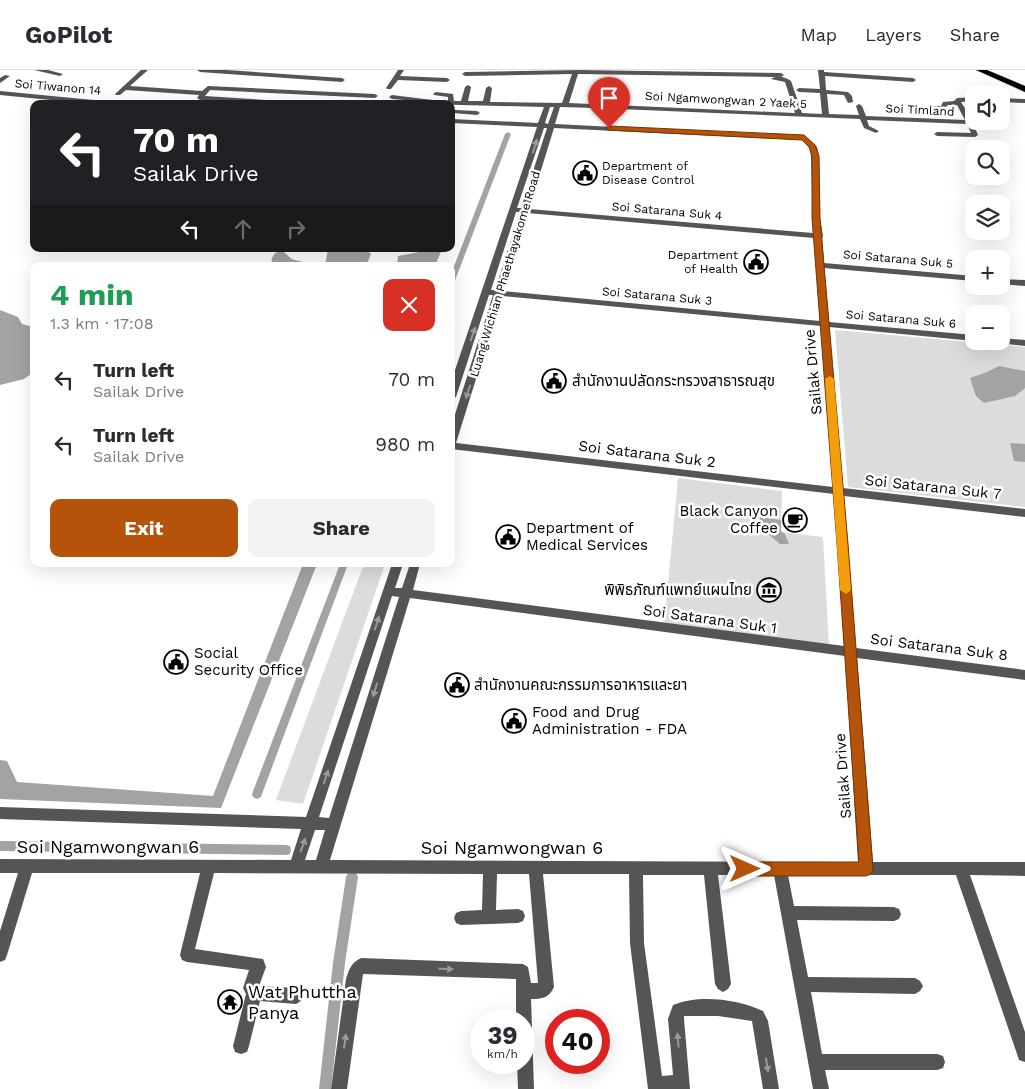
<!DOCTYPE html>
<meta charset="utf-8">
<style>
:root{--surface:#fff;--page:#f2f2f3;--text:#2b2b33;--muted:#7c7c81;--line:#e1e1e2;--accent:#b45309}
body{margin:0;font-family:"Work Sans","Noto Sans Thai",sans-serif;background:var(--page);color:var(--text);height:100vh;display:flex;flex-direction:column;font-size:19px;white-space:nowrap}
*{box-sizing:border-box;margin:0}
p{font-size:16px;color:var(--muted)}
.icon{flex:none;width:28px;height:28px;fill:none;stroke:currentColor;stroke-width:2;stroke-linecap:round;stroke-linejoin:round}
.map{position:relative;flex:1;overflow:hidden}
.details{position:absolute;left:30px;top:192px;width:425px;height:305px;display:flex;flex-direction:column;background:var(--surface);border-radius:10px;box-shadow:0 5px 20px #0002}
.details>*{flex:none}
.hud{position:absolute;left:30px;top:30px;width:425px;height:152px;border-radius:10px;box-shadow:0 5px 20px #0002;background:#202124;color:#fff;overflow:hidden}
.buttons{position:absolute;left:965px;top:15px;display:grid;gap:10px}
.buttons a{display:grid;place-items:center;width:45px;height:45px;border-radius:10px;background:var(--surface);box-shadow:0 5px 20px #0002;font-size:25px}
.speed{position:absolute;left:470px;top:939px;display:flex;gap:10px;font-size:25px;font-weight:700;text-align:center}
.speed>*{display:grid;place-content:center;width:65px;height:65px;border-radius:50%;background:var(--surface);box-shadow:0 5px 20px #0002;line-height:1}
.speed small{font-size:12px;font-weight:400}
.speed .limit{border:8px solid #d22;background:#fff;color:#111}
.pin{position:absolute;display:grid;place-items:center;width:42px;height:42px;color:#fff;margin:-51px -21px;border-radius:50% 50% 50% 0;rotate:-45deg;box-shadow:0 0 5px #0007}
.pin .icon{rotate:45deg}
.me{position:absolute;width:55px;margin:-28px;rotate:90deg;stroke-linejoin:round;filter:drop-shadow(0 0 4px #0008)}
.turn{display:flex;align-items:center;gap:18px;height:105px;padding:0 20px;font-size:22px}
.turn .icon{width:65px;height:65px;stroke-width:2.5}
.turn b{display:block;font-size:35px;line-height:42px}
.lanes{display:flex;align-items:center;height:48px;padding:0 20px;background:#0003;justify-content:center;gap:25px;direction:ltr}
.lanes .off{opacity:.35}
.round{display:grid;place-items:center;flex:none;width:52px;height:52px;border-radius:10px;background:var(--page)}
.head{display:flex;align-items:center;justify-content:space-between;height:85px;padding:0 20px}
h1{font-size:30px;font-weight:700;line-height:38px;color:#1e9e55}
.button{display:flex;gap:10px;margin-top:auto;padding:10px 20px}
.button a{flex:1;height:58px;border-radius:10px;background:var(--accent);color:#fff;font-size:20px;font-weight:700;line-height:58px;text-align:center}
.button a+a{background:var(--page);color:var(--text)}
ul{padding:0;list-style:none}
li{display:flex;align-items:center;gap:15px;height:65px;padding:0 20px}
li div{flex:1}
li b{display:block;font-size:19px}
li em{font-style:normal}
header{display:flex;align-items:center;gap:30px;box-sizing:border-box;height:70px;padding:0 25px;background:var(--surface);border-bottom:1px solid var(--line)}
header strong{font-size:24px}
nav{display:flex;gap:28px;margin-inline-start:auto;font-size:18px}
.map>svg:first-child{display:block}
.green{fill:#dcdcdc}
.water{fill:#a3a3a3}
.lines{fill:none;stroke-linecap:round;stroke-linejoin:round}
.canal{fill:#a3a3a3;fill-rule:evenodd}
.highway-casing{stroke:#dbdbdb;stroke-width:1}
.minor{fill:#555;fill-rule:evenodd}
.highway{fill:#000;fill-rule:evenodd}
.oneway{fill:#999}
.route{fill:#b45309;stroke:#753606}
.slow{fill:#f59e0b}
.labels{text-anchor:middle;stroke-width:5;stroke-linejoin:round;paint-order:stroke}
.far-street-label{font-size:12px;fill:#000;stroke:#fff}
.far-poi-label{font-size:12px;fill:#000;stroke:#fff;text-anchor:start}
.street-label{font-size:15px;fill:#000;stroke:#fff}
.poi-label{font-size:15px;fill:#000;stroke:#fff;text-anchor:start}
.near-street-label{font-size:18px;fill:#000;stroke:#fff}
.near-poi-label{font-size:18px;fill:#000;stroke:#fff;text-anchor:start}
</style>
<header>
<strong>GoPilot</strong>
<nav><a>Map</a><a>Layers</a><a>Share</a></nav>
</header>
<div class="map">
<svg width="1025" height="1019" viewBox="0 0 1025 1019">
<rect width="100%" height="100%" fill="#fff"/>
<g class="green">
<polygon points="835,260 1025,277 1025,437 848,417"/>
<polygon points="678,408 782,421 781,462 823,467 829,577 664,556"/>
<polygon points="364,494 385,494 303,734 276,730"/>
</g>
<g class="water">
<path d="M328 179C340 179 362 175 371 184L366 196H325Z"/>
<polygon points="435,179 442,179 435,196 397,196 398,186"/>
<path d="M281 181C287 183 287 186 292 189 297 191 303 191 308 195L271 196 272 188 275 183Z"/>
<polygon points="0,240 18,247 22,254 34,257 34,302 24,309 0,315"/>
<polygon points="999,296 1025,301 1025,318 1015,326 984,333 976,326 970,308 987,302"/>
<polygon points="1010,373 1025,374 1025,392 1014,391"/>
<polygon points="760,447 781,450 781,461 785,464 789,474 780,474 766,462 742,464 743,460 760,452"/>
<polygon points="303,494 317,494 221,738 0,729 0,690 7,691 17,712 213,726"/>
</g>
<g class="lines">
<g class="canal">
<polygon points="508,62 511,64 454,213 451,215 451,204 505,64"/>
<polygon points="340,494 348,494 262,724 261,727 257,729 253,727 252,724"/>
<polygon points="0,771 286,775 290,776 291,780 290,784 286,785 0,781"/>
<polygon points="352,802 356,803 358,807 345,893 331,1019 319,1019 333,893 346,807 348,803"/>
</g>
<g class="highway-casing">
<polygon id="highway" points="976,0 987,0 1025,16 1025,22"/>
</g>
<g class="minor">
<polygon points="34,0 48,0 63,4 60,6"/>
<polygon points="141,0 148,0 130,16 202,21 208,16 375,24 378,26 375,28 210,20 205,26 299,32 302,34 262,34 200,30 197,28 199,25 126,20 120,25 116,25 115,24"/>
<polygon points="197,0 227,0 342,8 345,10 342,12 200,2"/>
<polygon points="398,0 404,0 400,6 447,8 450,10 447,12 398,10 391,19 387,19 386,18"/>
<path d="M579 0 781 3 784 5 781 7 578 4 569 33 795 43 785 12 771 9C776 5 786 7 791 11L802 43 822 44 820 23 799 22 796 20 799 18 820 19 818 0H824V2L913 8 916 10 913 12 825 6 826 20 848 22 852 26 853 32 848 33 844 25 827 24 829 44 859 45 856 36 859 34 862 36 866 46 965 50 957 35H948L942 40H909L906 38 909 36H941L943 32 954 31 957 28 974 27V31L961 32 971 48 978 65 975 67 937 66 934 64 937 62 971 63 967 54 867 50 869 56 879 61 876 63 864 58 860 49 594 38 560 37 555 54 806 67 817 77 819 86 820 148 823 166 822 168 824 193 974 206V211L824 198 829 252 974 265V271L829 257 843 418 1025 439V447L844 426 856 578 1025 600V610L857 588 873 792H1025V806L970 805 1025 962V992L1019 990 1017 984 956 805H788L794 836 894 837 899 839 901 844 899 849 894 851 797 850 808 907 915 908 920 911 923 916 920 921 915 924 811 922 822 984H937L943 986 945 992 943 998 937 1000H825L829 1019H813L774 805H718L731 914 728 919 723 922 718 919 715 914 704 805H643L644 873 662 1006 673 1005 668 949 673 935C699 924 738 929 763 941L768 951 779 1019H763L752 951 718 946H684V949L690 1019H648L630 873 629 804H543L554 917C549 928 542 929 531 929L534 1019H518L517 992H524V950H516V909L363 904 347 1019H331L346 909C349 899 351 893 361 888L523 894 528 897 531 913H538L529 804H497L496 840 518 839 523 841 525 846 523 851 518 853 461 855 456 853 454 848 456 843 461 841 482 840 483 804 214 803 195 879 263 889 266 897 259 916 296 918 301 921 304 926 301 931 296 934 260 931 249 976 247 982 241 984 235 982 233 976 246 924 243 918 249 900 187 892 182 890 180 885 200 803H32L7 885 5 890 0 892V861L18 803H0V789L291 790 301 759 0 749V737L306 747 392 494H403L395 518H402L410 494H420L413 520 844 576 834 424 451 379V357L493 225H489L456 327 451 330V312L537 57 451 53V49L538 53 544 37 423 34 416 31 392 29 389 27 392 25C411 27 429 30 448 31V27L434 25 433 24 436 22 453 24 454 31H461L465 17 468 15 471 17 468 31H483L486 18 489 16 492 18 490 32 562 33 572 4 465 6 462 4 465 2ZM550 37H554L548 54 545 53ZM544 58H547L521 138H517ZM554 58 802 70 810 78 811 86 813 163 529 139ZM516 142H520L495 220H491ZM527 143 814 168 820 251 503 221ZM502 226 821 256 833 417 456 373ZM392 526 399 527 329 748 319 747ZM410 528 845 586 858 792 330 790ZM315 760H325L316 790H305Z"/>
<polygon points="5,5 10,6 0,13 0,8"/>
<polygon points="0,21 114,32 117,34 91,34 0,25"/>
<polygon points="1001,28 1025,29 1025,33 1001,32"/>
<polygon points="455,40 477,41 480,43 477,45 453,43 453,41"/>
<polygon points="1001,209 1025,210 1025,216 1001,214"/>
<polygon points="1001,268 1025,270 1025,276 998,273 997,271 1001,271"/>
</g>
<use href="#highway" class="highway"/>
</g>
<defs><path id="oneway-solid" d="M-6-.8H1V-3.2L6.5 0L1 3.2V.8H-6Z" transform="scale(1.25)"/></defs>
<g class="oneway">
<use href="#oneway-solid" transform="translate(535 76) rotate(-72)"/>
<use href="#oneway-solid" transform="translate(473 264) rotate(-71)"/>
<use href="#oneway-solid" transform="translate(468 322) rotate(107)"/>
<use href="#oneway-solid" transform="translate(377 553) rotate(-72)"/>
<use href="#oneway-solid" transform="translate(375 620) rotate(107)"/>
<use href="#oneway-solid" transform="translate(326 707) rotate(-72)"/>
<use href="#oneway-solid" transform="translate(303 775) rotate(-70)"/>
<use href="#oneway-solid" transform="translate(446 899) rotate(2)"/>
<use href="#oneway-solid" transform="translate(678 970) rotate(-95)"/>
<use href="#oneway-solid" transform="translate(345 971) rotate(-82)"/>
<use href="#oneway-solid" transform="translate(767 995) rotate(81)"/>
</g>
<polygon class="route" points="609,56 804,65 815,75 819,86 820,148 848,474 873,799 871,804 866,806 745,806 740,804 738,799 740,794 745,792 859,792 837,474 812,148 812,86 809,77 802,70 607,60 606,58"/>
<polygon class="slow" points="830,306 834,309 851,520 846,524 840,520 825,309"/>
<defs>
<g id="civic-ring" transform="scale(1.25)"><circle r="9.5" fill="#fff" stroke="#000" stroke-width="1.5"/><path d="M-.6-6.5H3V-4.5H.6V-3L4-1V1h2V6H-6V1h2V-1L-.6-3ZM-1.2 2.5V6h2.4V2.5Z" fill="#000"/></g>
<g id="cafe-ring" transform="scale(1.25)"><circle r="9.5" fill="#fff" stroke="#000" stroke-width="1.5"/><path d="M-5.5-4.5H6V0H3Q3 3.5 0 3.5H-2.5Q-5.5 3.5-5.5 0ZM3-3.2v2h1.7v-2ZM-6 4.5H4V6H-6Z" fill="#000"/></g>
<g id="museum-ring" transform="scale(1.25)"><circle r="9.5" fill="#fff" stroke="#000" stroke-width="1.5"/><path d="M0-6L6-3V-2H-6V-3ZM-5-1h2V3h-2ZM-1-1h2V3h-2ZM3-1h2V3H3ZM-6 4H6V6H-6Z" fill="#000"/></g>
<g id="temple-ring" transform="scale(1.25)"><circle r="9.5" fill="#fff" stroke="#000" stroke-width="1.5"/><path d="M0-6L5-2H3V0L6.5 2.5H4V6H1.5V3h-3V6H-4V2.5H-6.5L-3 0V-2H-5Z" fill="#000"/></g>
</defs>
<g fill-rule="evenodd">
<use href="#civic-ring" x="585" y="103"/>
<use href="#civic-ring" x="756" y="192"/>
<use href="#civic-ring" x="554" y="311"/>
<use href="#cafe-ring" x="795" y="450"/>
<use href="#civic-ring" x="508" y="467"/>
<use href="#museum-ring" x="769" y="520"/>
<use href="#civic-ring" x="176" y="592"/>
<use href="#civic-ring" x="457" y="615"/>
<use href="#civic-ring" x="514" y="651"/>
<use href="#temple-ring" x="230" y="932"/>
</g>
<g class="labels">
<g class="far-street-label">
<text transform="translate(58 17) rotate(5)" y="4">Soi Tiwanon 14</text>
<text transform="translate(726 30) rotate(3)" y="4">Soi Ngamwongwan 2 Yaek 5</text>
<text transform="translate(920 40) rotate(3)" y="4">Soi Timland</text>
<text transform="translate(667 141) rotate(5)" y="4">Soi Satarana Suk 4</text>
<text transform="translate(898 189) rotate(5)" y="4">Soi Satarana Suk 5</text>
<text transform="translate(505 204) rotate(-73)" y="4">Luang Wichian Phaethayakome Road</text>
<text transform="translate(657 226) rotate(5)" y="4">Soi Satarana Suk 3</text>
<text transform="translate(901 249) rotate(5)" y="4">Soi Satarana Suk 6</text>
</g>
<g class="far-poi-label">
<text x="602" y="100">Department of<tspan x="602" dy="14">Disease Control</tspan></text>
<text x="738" y="189" text-anchor="end">Department<tspan x="738" dy="14">of Health</tspan></text>
</g>
<g class="street-label">
<text transform="translate(813 302) rotate(-95)" y="5">Sailak Drive</text>
<text transform="translate(647 384) rotate(7)" y="5">Soi Satarana Suk 2</text>
<text transform="translate(933 417) rotate(6)" y="5">Soi Satarana Suk 7</text>
<text transform="translate(710 549) rotate(8)" y="5">Soi Satarana Suk 1</text>
<text transform="translate(939 577) rotate(7)" y="5">Soi Satarana Suk 8</text>
<text transform="translate(843 706) rotate(-94)" y="5">Sailak Drive</text>
</g>
<g class="poi-label">
<text x="572" y="316">สำนักงานปลัดกระทรวงสาธารณสุข</text>
<text x="778" y="446" text-anchor="end">Black Canyon<tspan x="778" dy="17">Coffee</tspan></text>
<text x="526" y="463">Department of<tspan x="526" dy="17">Medical Services</tspan></text>
<text x="752" y="525" text-anchor="end">พิพิธภัณฑ์แพทย์แผนไทย</text>
<text x="194" y="588">Social<tspan x="194" dy="17">Security Office</tspan></text>
<text x="474" y="620">สำนักงานคณะกรรมการอาหารและยา</text>
<text x="532" y="647">Food and Drug<tspan x="532" dy="17">Administration - FDA</tspan></text>
</g>
<g class="near-street-label">
<text x="108" y="783">Soi Ngamwongwan 6</text>
<text x="512" y="784">Soi Ngamwongwan 6</text>
</g>
<g class="near-poi-label">
<text x="248" y="928">Wat Phuttha<tspan x="248" dy="21">Panya</tspan></text>
</g>
</g>
</svg>
<div class="buttons">
<a><svg class="icon" aria-label="sound" viewBox="0 0 24 24"><path d="M4 9h4l5-4v14l-5-4H4zM17 9q2 3 0 6"/></svg></a>
<a><svg class="icon" aria-label="search" viewBox="0 0 24 24"><circle cx="10" cy="10" r="6"/><path d="M15 15l6 6"/></svg></a>
<a><svg class="icon" aria-label="layers" viewBox="0 0 24 24"><path d="M12 4l9 5-9 5-9-5zM3 14l9 5 9-5"/></svg></a>
<a>+</a>
<a>−</a>
</div>
<div class="speed"><div>39<small>km/h</small></div><div class="limit">40</div></div>
<div class="pin" style="left:609px;top:58px;background:#d93025"><svg class="icon" aria-label="arrive" viewBox="0 0 24 24"><path d="M6 21V4h12l-3 4 3 4H6"/></svg></div>
<svg class="me" style="left:745px;top:799px" viewBox="-20 -20 40 40"><path d="M0-17L14 15 0 8-14 15z" fill="#b45309" stroke="#fff" stroke-width="4"/></svg>
<div class="hud">
<div class="turn"><svg class="icon" aria-label="left" viewBox="0 0 24 24"><path d="M17 20v-9H6M10 6l-5 5 5 5"/></svg><div><b>70 m</b>Sailak Drive</div></div>
<div class="lanes"><svg class="icon" aria-label="left" viewBox="0 0 24 24"><path d="M17 20v-9H6M10 6l-5 5 5 5"/></svg><svg class="icon off" aria-label="ahead" viewBox="0 0 24 24"><path d="M12 20V5M6 11l6-6 6 6"/></svg><svg class="icon off" aria-label="right" viewBox="0 0 24 24"><path d="M7 20v-9h11M14 6l5 5-5 5"/></svg></div>
</div>
<section class="details">
<div class="head"><div><h1>4 min</h1><p>1.3 km · 17:08</p></div><a class="round" style="background:#d93025;color:#fff"><svg class="icon" aria-label="close" viewBox="0 0 24 24"><path d="M6 6l12 12M18 6L6 18"/></svg></a></div>
<ul>
<li><svg class="icon" aria-label="left" viewBox="0 0 24 24"><path d="M17 20v-9H6M10 6l-5 5 5 5"/></svg><div><b>Turn left</b><p>Sailak Drive</p></div><em>70 m</em></li>
<li><svg class="icon" aria-label="left" viewBox="0 0 24 24"><path d="M17 20v-9H6M10 6l-5 5 5 5"/></svg><div><b>Turn left</b><p>Sailak Drive</p></div><em>980 m</em></li>
</ul>
<div class="button"><a>Exit</a><a>Share</a></div>
</section>
</div>
